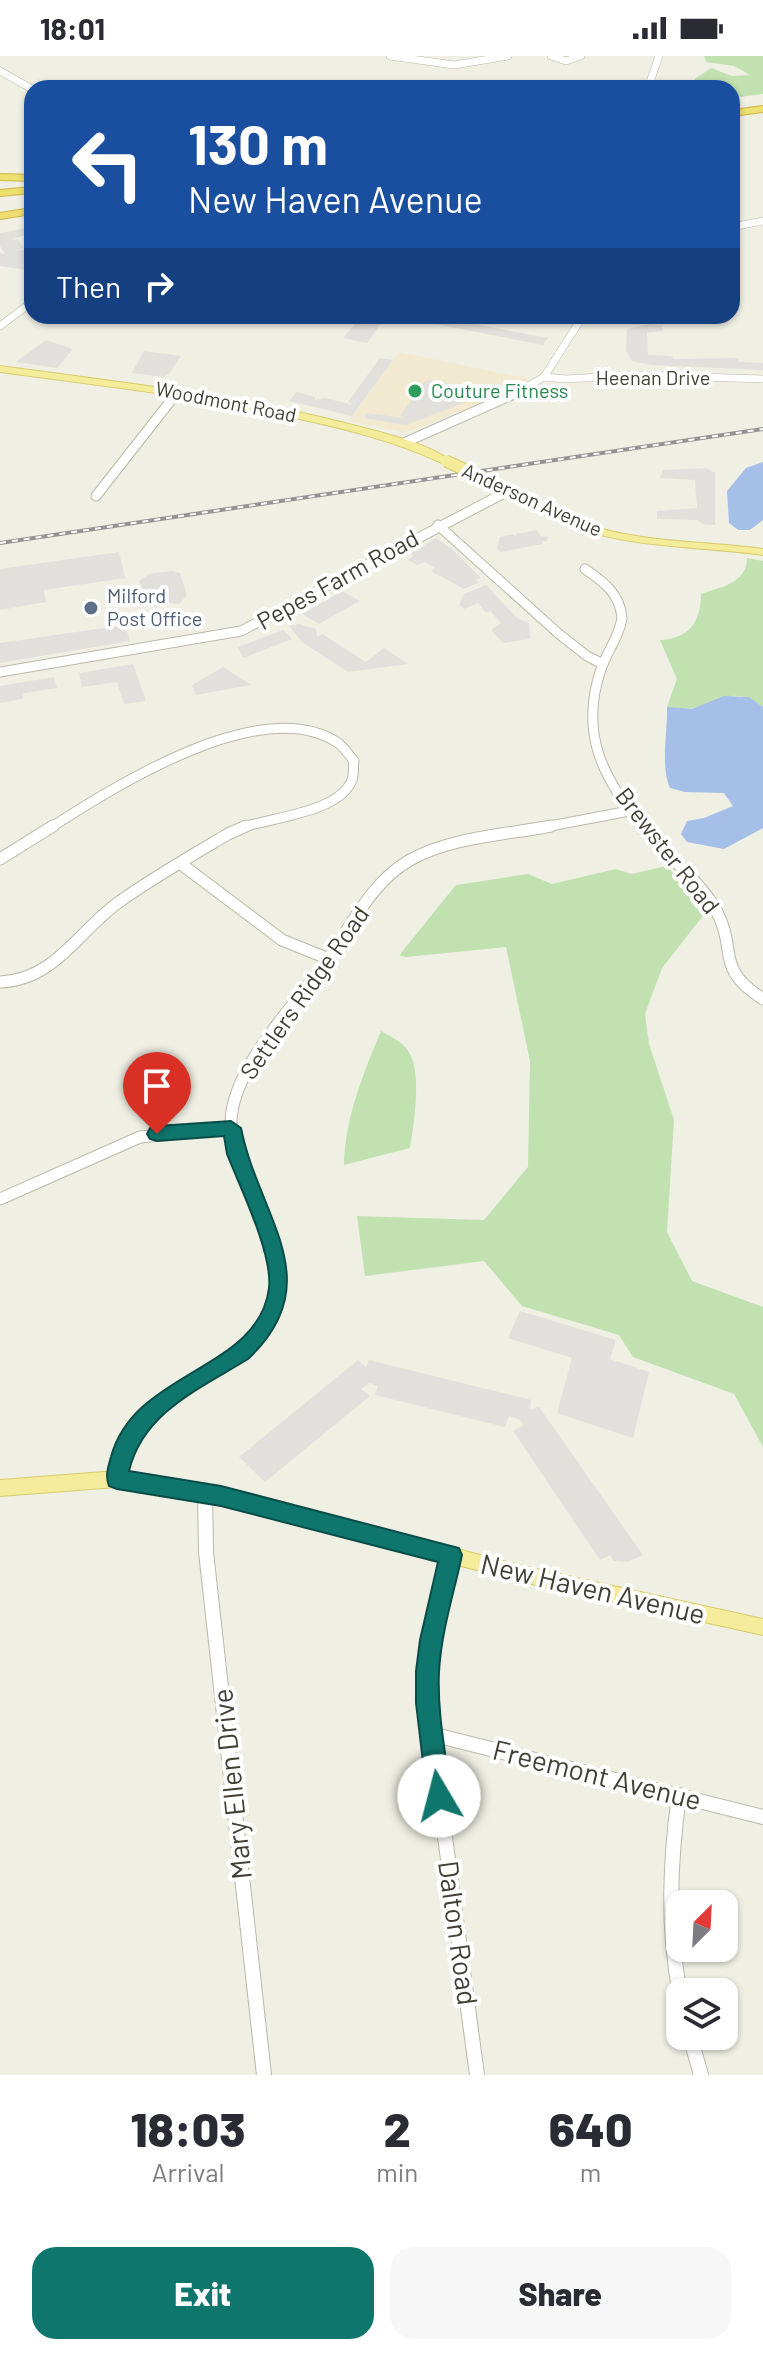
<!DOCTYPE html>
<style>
:root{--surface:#fff;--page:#f7f7f7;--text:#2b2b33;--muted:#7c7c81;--accent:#0f766e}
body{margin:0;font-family:Barlow,sans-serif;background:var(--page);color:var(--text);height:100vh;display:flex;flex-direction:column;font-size:30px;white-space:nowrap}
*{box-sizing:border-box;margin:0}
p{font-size:26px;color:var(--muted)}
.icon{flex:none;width:44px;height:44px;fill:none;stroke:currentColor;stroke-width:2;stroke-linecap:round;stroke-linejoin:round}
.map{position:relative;height:2019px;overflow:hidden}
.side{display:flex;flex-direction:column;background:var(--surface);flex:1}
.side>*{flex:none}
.banner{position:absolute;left:24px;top:24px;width:716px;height:244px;border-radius:24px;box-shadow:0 2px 6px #0004;background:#1a4fa0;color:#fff;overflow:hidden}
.needle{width:52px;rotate:24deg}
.buttons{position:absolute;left:666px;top:1834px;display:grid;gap:16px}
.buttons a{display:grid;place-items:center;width:72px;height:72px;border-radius:16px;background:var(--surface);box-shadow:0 2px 6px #0004;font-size:40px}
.pin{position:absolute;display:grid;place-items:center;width:68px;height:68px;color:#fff;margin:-82px -34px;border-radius:50% 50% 50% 0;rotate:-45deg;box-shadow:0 0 8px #0007}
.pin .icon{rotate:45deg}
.me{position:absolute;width:88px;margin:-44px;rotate:352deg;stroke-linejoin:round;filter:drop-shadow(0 0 6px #0008)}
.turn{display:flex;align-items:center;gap:28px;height:168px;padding:0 32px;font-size:36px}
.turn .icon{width:104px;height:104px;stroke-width:2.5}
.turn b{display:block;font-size:56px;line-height:68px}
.then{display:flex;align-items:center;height:76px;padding:0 32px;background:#0003;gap:16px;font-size:30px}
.eta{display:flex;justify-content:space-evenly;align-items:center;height:136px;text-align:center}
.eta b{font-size:48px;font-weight:800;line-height:56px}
.primary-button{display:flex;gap:16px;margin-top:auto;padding:16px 32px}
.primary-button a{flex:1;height:92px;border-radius:24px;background:var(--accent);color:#fff;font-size:32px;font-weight:800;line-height:92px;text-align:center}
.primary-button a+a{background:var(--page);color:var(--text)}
.status{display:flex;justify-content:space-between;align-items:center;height:56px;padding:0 40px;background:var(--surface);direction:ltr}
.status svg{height:22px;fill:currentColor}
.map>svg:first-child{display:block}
.commercial{fill:#f1ead1}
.green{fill:#c1e1b0}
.parking{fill:#e1e0dc}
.water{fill:#a5bfe8}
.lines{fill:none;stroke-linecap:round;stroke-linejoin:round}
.minor-far3-casing{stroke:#bbb8a8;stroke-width:8}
.minor-far2-casing{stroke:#bbb8a8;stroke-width:11}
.minor-far1-casing{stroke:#bbb8a8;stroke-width:13}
.minor-casing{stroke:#bbb8a8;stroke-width:16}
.major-casing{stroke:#d7cc6c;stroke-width:2}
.highway-casing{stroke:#cdb641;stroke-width:2}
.minor-far3{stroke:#fff;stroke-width:7}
.minor-far2{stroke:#fff;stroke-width:9}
.minor-far1{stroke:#fff;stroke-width:11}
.minor{stroke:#fff;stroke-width:14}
.major{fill:#f4ec9a;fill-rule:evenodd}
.highway{fill:#efde70;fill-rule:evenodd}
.rail-casing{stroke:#939393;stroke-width:4}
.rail{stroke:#fff;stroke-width:2;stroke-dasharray:6;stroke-linecap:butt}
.major-bridge-casing{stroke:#d7cc6c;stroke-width:13;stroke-linecap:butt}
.major-bridge{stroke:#f4ec9a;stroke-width:11}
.route{fill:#0f766e;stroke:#0a4d48;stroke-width:2}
.leisure-dot{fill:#2e9e5b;stroke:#fff;stroke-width:3}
.service-dot{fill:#5c6f8a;stroke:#fff;stroke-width:3}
.labels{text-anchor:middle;stroke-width:8;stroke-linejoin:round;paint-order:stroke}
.far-street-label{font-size:20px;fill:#423f35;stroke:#fff}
.far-leisure-label{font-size:20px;fill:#27864d;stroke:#fff;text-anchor:start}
.far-service-label{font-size:20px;fill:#4e5e75;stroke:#fff;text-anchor:start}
.street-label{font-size:24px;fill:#423f35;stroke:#fff}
.near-street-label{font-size:28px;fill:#423f35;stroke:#fff}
</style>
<div class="status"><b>18:01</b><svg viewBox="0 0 49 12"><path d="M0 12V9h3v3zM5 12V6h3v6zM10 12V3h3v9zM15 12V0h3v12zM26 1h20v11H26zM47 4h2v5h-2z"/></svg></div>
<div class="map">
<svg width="763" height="2019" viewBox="0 0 763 2019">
<rect width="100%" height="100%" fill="#f0efe4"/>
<polygon class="commercial" points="399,296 529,323 529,324 506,338 405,377 349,365"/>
<g class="green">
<polygon points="704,0 763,0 763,38 732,42 732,32 691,32 695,23 711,12 732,20 750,19 734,10 706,6"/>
<path d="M747 502 763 505V651C733 629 724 645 694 652 686 654 676 652 667 651L677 623 660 584C688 583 701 567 701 538 721 531 747 527 747 502Z"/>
<polygon points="666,810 691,834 706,856 662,912 645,958 649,988 674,1064 667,1176 692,1225 763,1251 763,1391 734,1338 633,1301 619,1279 522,1250 484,1205 365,1220 357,1160 484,1164 528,1111 530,1005 506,891 406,901 400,900 401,897 456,829 528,818 552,828 616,813 632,818"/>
<path d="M381 975C389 980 401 985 407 993 423 1015 414 1067 410 1092L344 1109C345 1062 363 1018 381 975Z"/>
</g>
<g class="parking">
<polygon points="32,171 32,176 12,184 18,183 23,192 18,194 32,194 32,221 24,218 27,214 0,210 0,197 5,198 0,190 0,177"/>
<polygon points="362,260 385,262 367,287 343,282"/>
<polygon points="395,260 432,260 548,282 543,289"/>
<polygon points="648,268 662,269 662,275 647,277 648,299 671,300 674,303 738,302 739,306 763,307 763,314 651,309 632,305 626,294 627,273"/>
<polygon points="46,284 73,293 57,312 16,306"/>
<polygon points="144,295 181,300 169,318 164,321 132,317"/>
<polygon points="380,302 393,304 352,360 289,345 297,336 315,341 315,344 325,342 350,348 349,351 352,347 348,346"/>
<polygon points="431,324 492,336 406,369 364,362 367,357 404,362 400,360 424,326"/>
<polygon points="706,412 715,417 715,469 703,468 697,464 657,463 657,455 697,452 695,424 660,422 663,414"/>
<polygon points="537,474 540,480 548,481 547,485 542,485 543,488 500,496 497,492 500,481 514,478 516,481 516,478"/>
<polygon points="436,482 452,493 481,522 476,523 478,527 464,533 431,515 435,512 425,506 417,509 408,504 413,500 411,497"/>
<polygon points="119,496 125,522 44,534 46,546 0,554 0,513"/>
<polygon points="171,515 180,517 187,539 179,548 161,546 161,550 154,551 153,545 146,546 139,525 149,518"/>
<polygon points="486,529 517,562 529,567 530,583 503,587 491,574 501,567 490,555 486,557 478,547 464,553 459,549 464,538"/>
<polygon points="342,535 360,545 319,568 302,558"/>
<polygon points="299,568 316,573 317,581 322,578 366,606 384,592 408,608 348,616 302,586 289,570"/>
<polygon points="125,569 130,585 0,607 0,587"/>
<polygon points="283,574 292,583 243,602 238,591"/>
<polygon points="133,608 146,645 124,648 117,626 82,631 79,617"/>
<polygon points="223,611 251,629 196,639 192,629"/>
<polygon points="54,621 57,632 24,637 22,643 0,647 0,630"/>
<polygon points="520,1255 616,1284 610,1303 649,1316 633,1382 557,1357 572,1302 508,1282"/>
<polygon points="358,1304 366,1311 369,1304 531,1344 530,1353 539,1351 643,1499 627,1506 614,1505 610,1499 600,1504 513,1375 524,1369 520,1364 509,1360 505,1371 375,1339 378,1330 369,1327 361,1333 370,1340 265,1426 239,1401"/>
</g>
<g class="water">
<polygon points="763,406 763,464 750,474 738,474 729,467 727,435 746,412"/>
<path d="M724 640 749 641 763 651V772L724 793 687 786 681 778 687 765 704 762 733 750 724 737 685 736 670 732C660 710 668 674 667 651L692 653Z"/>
</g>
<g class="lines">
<g class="minor-far3-casing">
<g id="minor-far3">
<polyline points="390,0 454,9 508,0"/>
<polyline points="551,0 566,5 581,0"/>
<polyline points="0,15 32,33"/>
<polyline points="648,32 659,0"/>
<polyline points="732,171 763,165"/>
<polyline points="0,270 32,246"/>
<polyline points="544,321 566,323 635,319 763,323"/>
<polyline points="175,340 179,335"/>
<polyline points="510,340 544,321 583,260"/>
</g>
</g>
<g class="minor-far2-casing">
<g id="minor-far2">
<polyline points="406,386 514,338"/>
<polyline points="96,440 176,338"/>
<polyline points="438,469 559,578 587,600 603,608"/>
<path d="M585 513C604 526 620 538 622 562 619 582 607 595 601 613 579 678 603 722 643 772"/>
<polyline points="0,616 241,575 508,435"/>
<path d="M50 772C114 731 262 636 338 687 344 691 349 699 354 705 353 711 354 719 352 724 339 757 271 761 241 772"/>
<polyline points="540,772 629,755"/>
</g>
</g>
<g class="minor-far1-casing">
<g id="minor-far1">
<path d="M641 770C663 796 700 825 716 854 738 895 714 912 763 943"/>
<polyline points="0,803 53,770"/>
<polyline points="181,808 282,884 329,903"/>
<path d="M0 926C55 924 78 875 119 846 154 821 191 800 228 778L246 770"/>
<polyline points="0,1143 140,1081 231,1072"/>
<path d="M202 1321C299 1266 288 1221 249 1130 241 1110 230 1088 231 1066 232 1012 295 949 326 906 351 871 371 826 410 804 451 781 505 779 551 770"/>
</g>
</g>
<g class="minor-casing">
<g id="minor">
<path d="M117 1423C136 1366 154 1349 206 1319"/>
<polyline points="205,1436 206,1496 264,2019"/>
<polyline points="451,1499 431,1584 427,1647 477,2019"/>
<polyline points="431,1678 763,1761"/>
<path d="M679 1739C670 1806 667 1871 680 1938"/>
<polyline points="690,1980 701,2019"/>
</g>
</g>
<g class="major-casing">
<g id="major">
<path d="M0 310C117 326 234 339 349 368 379 376 426 386 451 405L442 407C394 385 343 372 290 361 195 340 97 329 0 316Z"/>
<path d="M485 420C520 432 550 456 585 468 642 487 704 485 763 493V499C706 491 648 492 593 477 553 466 517 445 481 425V421Z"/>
<polygon points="117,1415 205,1428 527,1511 763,1563 763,1579 527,1527 205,1444 117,1431 0,1440 0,1424"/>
</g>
</g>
<g class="highway-casing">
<g id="highway">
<polygon points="763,50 763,56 732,60 732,54"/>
<polygon points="0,118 32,119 32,125 0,124"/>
<polygon points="32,131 32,137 0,140 0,134"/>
<polygon points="32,152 32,158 0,163 0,157"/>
</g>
</g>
<use href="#minor-far3" class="minor-far3"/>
<use href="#minor-far2" class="minor-far2"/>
<use href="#minor-far1" class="minor-far1"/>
<use href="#minor" class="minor"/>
<use href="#major" class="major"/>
<use href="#highway" class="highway"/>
<g class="rail-casing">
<polyline id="rail" points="0,487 763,373"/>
</g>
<use href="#rail" class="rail"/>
<g class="major-bridge-casing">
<polyline id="major-bridge" points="446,405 485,423"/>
</g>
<use href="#major-bridge" class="major-bridge"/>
</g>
<path class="route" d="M231 1065 241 1072C258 1160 331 1225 248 1303 201 1332 143 1356 129 1415L221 1430 459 1492 462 1499C454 1537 441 1576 439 1616 437 1657 446 1699 451 1740L448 1749 439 1752 431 1749 427 1740 416 1647V1615L420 1584 438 1506 221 1450 117 1433 109 1430C105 1420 108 1411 111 1401 134 1314 259 1315 269 1232 273 1198 240 1131 227 1098L224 1080 157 1085 150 1083 147 1078 150 1072 157 1070Z"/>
<circle class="leisure-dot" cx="415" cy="335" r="8"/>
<circle class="service-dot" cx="91" cy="552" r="8"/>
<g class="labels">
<g class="far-street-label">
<text x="653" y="329">Heenan Drive</text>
<text transform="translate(226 346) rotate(11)" y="7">Woodmont Road</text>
<text transform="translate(532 444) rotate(24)" y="7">Anderson Avenue</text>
</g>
<g class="far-leisure-label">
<text x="431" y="342">Couture Fitness</text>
</g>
<g class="far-service-label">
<text x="107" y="547">Milford<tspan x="107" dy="23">Post Office</tspan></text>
</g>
<g class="street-label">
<text transform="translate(338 524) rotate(-29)" y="8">Pepes Farm Road</text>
<text transform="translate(667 795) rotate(52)" y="8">Brewster Road</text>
<text transform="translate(305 937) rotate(-55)" y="8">Settlers Ridge Road</text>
</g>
<g class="near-street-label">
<text transform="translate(593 1533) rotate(13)" y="10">New Haven Avenue</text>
<text transform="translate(597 1719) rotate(14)" y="10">Freemont Avenue</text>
<text transform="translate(232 1728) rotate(-96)" y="10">Mary Ellen Drive</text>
<text transform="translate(458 1877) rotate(82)" y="10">Dalton Road</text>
</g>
</g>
</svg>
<div class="buttons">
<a><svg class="needle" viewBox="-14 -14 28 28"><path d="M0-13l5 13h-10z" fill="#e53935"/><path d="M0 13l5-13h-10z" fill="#7c7c81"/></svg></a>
<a><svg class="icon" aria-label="layers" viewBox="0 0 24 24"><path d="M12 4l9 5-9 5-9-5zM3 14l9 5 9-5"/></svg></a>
</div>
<div class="pin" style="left:157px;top:1078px;background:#d93025"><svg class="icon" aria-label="arrive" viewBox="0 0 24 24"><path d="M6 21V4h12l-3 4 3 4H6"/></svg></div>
<svg class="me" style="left:439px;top:1740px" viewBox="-20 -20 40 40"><circle r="19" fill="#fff"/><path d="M0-13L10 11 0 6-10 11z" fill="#0f766e"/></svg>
<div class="banner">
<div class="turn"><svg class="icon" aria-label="left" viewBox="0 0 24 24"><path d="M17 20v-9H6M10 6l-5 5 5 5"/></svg><div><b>130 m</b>New Haven Avenue</div></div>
<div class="then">Then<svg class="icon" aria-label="right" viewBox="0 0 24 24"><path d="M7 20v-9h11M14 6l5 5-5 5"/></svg></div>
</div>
</div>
<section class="side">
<div class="eta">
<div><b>18:03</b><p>Arrival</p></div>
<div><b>2</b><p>min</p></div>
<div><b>640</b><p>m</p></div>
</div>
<div class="primary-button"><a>Exit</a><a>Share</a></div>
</section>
